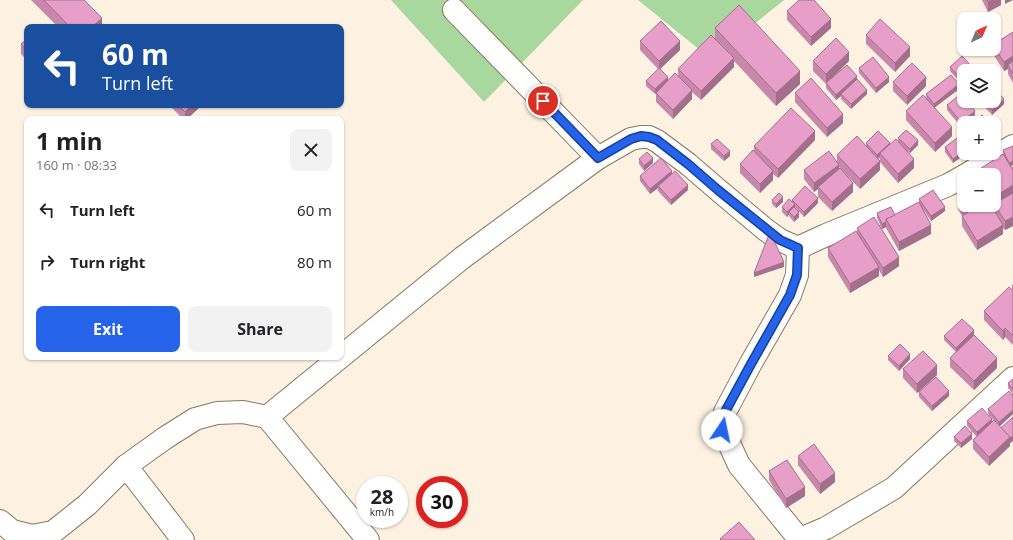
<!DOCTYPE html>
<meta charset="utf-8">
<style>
:root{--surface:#fff;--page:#f2f2f2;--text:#202124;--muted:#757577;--accent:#2563eb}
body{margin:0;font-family:"Open Sans",sans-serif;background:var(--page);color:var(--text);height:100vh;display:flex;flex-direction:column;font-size:15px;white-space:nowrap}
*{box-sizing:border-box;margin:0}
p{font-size:13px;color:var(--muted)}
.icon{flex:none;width:22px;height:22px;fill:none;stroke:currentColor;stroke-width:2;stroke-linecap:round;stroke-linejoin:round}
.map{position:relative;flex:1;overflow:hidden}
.panel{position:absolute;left:24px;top:116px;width:320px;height:244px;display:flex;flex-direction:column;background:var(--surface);border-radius:8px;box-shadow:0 1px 3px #0004}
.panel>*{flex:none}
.banner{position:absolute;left:24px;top:24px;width:320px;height:84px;border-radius:8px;box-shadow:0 1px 3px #0004;background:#1a4fa0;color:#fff;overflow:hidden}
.needle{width:26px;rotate:44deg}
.tools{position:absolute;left:957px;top:12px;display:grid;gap:8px}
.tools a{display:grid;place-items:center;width:44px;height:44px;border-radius:8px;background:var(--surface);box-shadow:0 1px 3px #0004;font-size:20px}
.speed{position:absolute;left:356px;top:476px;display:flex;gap:8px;font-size:20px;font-weight:700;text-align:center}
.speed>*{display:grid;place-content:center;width:52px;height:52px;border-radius:50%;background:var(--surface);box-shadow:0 1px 3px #0004;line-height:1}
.speed small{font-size:10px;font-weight:400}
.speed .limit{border:6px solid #d22;background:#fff;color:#111}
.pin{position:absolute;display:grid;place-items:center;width:34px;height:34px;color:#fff;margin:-17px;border:2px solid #fff;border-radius:50%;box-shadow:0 1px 4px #0007}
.me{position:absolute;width:44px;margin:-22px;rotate:11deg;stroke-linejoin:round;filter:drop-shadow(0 0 3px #0008)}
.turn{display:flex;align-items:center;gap:14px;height:84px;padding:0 12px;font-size:18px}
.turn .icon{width:52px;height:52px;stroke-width:2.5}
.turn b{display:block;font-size:28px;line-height:34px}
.round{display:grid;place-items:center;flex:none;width:42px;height:42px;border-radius:8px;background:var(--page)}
.head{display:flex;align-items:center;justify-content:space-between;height:68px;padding:0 12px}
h1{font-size:24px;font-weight:700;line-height:30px}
.action{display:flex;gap:8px;margin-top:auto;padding:8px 12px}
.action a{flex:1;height:46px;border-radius:8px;background:var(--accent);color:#fff;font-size:16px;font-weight:700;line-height:46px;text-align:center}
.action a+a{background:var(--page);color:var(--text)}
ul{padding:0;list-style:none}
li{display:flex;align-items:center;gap:12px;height:52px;padding:0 12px}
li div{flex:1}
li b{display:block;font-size:15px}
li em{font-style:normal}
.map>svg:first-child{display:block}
.grass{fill:#a8d89d}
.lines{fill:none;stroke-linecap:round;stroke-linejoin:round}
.minor-casing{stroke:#89775f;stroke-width:24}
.minor{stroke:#fff;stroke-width:22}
.wall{fill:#c788ac;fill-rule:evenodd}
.shaded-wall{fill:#a26f8c}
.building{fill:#e79ec8;stroke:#a26f8c}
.route-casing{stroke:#184099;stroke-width:10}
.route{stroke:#2563eb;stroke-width:7}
</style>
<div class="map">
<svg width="1013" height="540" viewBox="0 0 1013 540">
<rect width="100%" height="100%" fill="#fdf1e1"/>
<g class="grass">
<polygon points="391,0 583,0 484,102"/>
<polygon points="638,0 784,0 711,59"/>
</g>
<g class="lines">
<g class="minor-casing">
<g id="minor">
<polyline points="454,10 598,158"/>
<polyline points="966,175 1013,146"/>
<polyline points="798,248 797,275 790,295 751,363 725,412 723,420 723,430 739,465 800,540"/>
<polyline points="267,417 462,258 598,158 631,139 641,137 649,137 657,141 688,164 717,189 766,230 780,240 798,248 826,235 948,185 964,176"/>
<polyline points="126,466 183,540"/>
<polyline points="0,521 12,531 32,536 53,532 87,505 126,466 165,438 195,419 217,413 243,412 267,417 368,540"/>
<polyline points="798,540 826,528 894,488 1013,378"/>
</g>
</g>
<use href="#minor" class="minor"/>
</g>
<g class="wall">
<polygon points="31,0 84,0 102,27 58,27"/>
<polygon points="982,0 1001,0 1001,5 988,12"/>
<polygon points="787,11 831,28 811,46 787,20"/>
<polygon points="715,28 800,84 776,106 734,61 734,67 701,100 692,92 692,99 673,119 656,102 656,93 662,87 655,94 646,86 646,81 658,69 640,50 640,41 680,50 660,69 668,81 678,76 678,69 715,39"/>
<polygon points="1013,32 1013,83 1008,74 1008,69 1004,71 993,54 993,49 994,49 994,44"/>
<polygon points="866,35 910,56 895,72 866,44"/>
<polygon points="27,39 27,60 21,54 21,44"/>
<polygon points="813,61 849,61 827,82 857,79 867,94 851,109 841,99 841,96 836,100 826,88 826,84 813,71"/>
<polygon points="950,67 964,71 964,87 950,71"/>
<polygon points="859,68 889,82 876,93 859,73"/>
<polygon points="893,82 926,86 907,105 893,91"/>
<polygon points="959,89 934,108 952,136 935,152 906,120 906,111 926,99 926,94"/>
<polygon points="795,93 843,123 827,137 795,102"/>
<polygon points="979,101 994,101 1004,104 992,115"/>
<polygon points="169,105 202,105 187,119 183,119"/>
<polygon points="947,105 975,115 964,123 964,124 961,127 947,110"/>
<polygon points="898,138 918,145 910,153 907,151 914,168 898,183 880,162 880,157 878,159 880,170 860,189 839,167 839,169 853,192 832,211 818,197 818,189 814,192 804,179 804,170 837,162 837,155 866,146 866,143 890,144 898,141"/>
<polygon points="815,140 778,178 773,174 773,180 760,193 740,173 740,164 754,152 754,146"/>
<polygon points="711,144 730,156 724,161 711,149"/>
<path d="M1013 146V165L1011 166 1012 169V167H1013V226L1005 230 1003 228V234L977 250 962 226V216L958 209V204L964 205H994V175H975V172L1003 155V150ZM994 206V211L992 207Z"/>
<polygon points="945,147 964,153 967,153 953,163 945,152"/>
<polygon points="639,159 653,163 644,171 639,164"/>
<polygon points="672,173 688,190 671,205 658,191 658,188 650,194 640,181 640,176"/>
<polygon points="919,199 945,211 931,221 923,209 931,234 899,251 886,228 886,227 882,229 877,218 877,213 895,215 919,203"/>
<polygon points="772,200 783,202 776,208 772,204"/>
<polygon points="792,200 818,203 804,217 795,207 799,217 794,222 789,216 789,214 787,217 782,212 782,207 792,201"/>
<polygon points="857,228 899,266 883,277 879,270 879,276 850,293 828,257 828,248 857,233"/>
<polygon points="1013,284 1013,345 1005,337 1003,340 984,320 984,311 1012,290 1012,285"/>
<polygon points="974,335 997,368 974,390 950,367 950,358 956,352 944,340 944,336"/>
<polygon points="888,356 910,359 899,371 888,360"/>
<polygon points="903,369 937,375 917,393 903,378"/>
<polygon points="1013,379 1013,394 1008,388 1008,383"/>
<polygon points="919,392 949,396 932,411 919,397"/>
<polygon points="1013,396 1013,414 999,426 1001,428 1013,418 1013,441 1010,443 1010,446 989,466 973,449 973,440 977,437 967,426 967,421 992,423 994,421 988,413 988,409"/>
<polygon points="954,437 972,439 961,448 954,441"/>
<polygon points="798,456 835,482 820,494 798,465"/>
<polygon points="769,471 805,496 786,508 769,480"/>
</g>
<g class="shaded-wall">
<polygon points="993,0 1001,0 1001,5 988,12 988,2"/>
<polygon points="1005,0 1013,0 1005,4"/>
<polygon points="102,18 102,27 92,27"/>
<polygon points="831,19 831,28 811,46 811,37"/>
<polygon points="680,41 680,50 659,70 659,61"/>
<polygon points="910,47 910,56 895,72 895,63"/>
<polygon points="849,52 849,61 826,84 826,74"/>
<polygon points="1013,56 1013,65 1008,65 1008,69 1004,71 1004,62"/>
<polygon points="734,58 734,67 701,100 701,91"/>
<polygon points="800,71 800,84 776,106 776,93"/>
<polygon points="857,76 857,81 841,94 841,96 836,100 836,95"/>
<polygon points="668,77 668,81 655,94 655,89"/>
<polygon points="889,77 889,82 876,93 876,88"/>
<polygon points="926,77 926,86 907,105 907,96"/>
<polygon points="959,84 959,89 934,108 934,104"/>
<polygon points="692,90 692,99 673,119 673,110"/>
<polygon points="867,90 867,94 851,109 851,104"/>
<polygon points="1004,99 1004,104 992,115 992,110"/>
<polygon points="192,105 202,105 187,119 185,119 185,112"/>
<polygon points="975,111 975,115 966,123 964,123 964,124 961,127 961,122"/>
<polygon points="843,114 843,123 827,137 827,128"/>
<polygon points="952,127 952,136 935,152 935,143"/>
<polygon points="815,131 815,140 778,178 778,169"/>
<polygon points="918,140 918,145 910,153 910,149"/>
<polygon points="890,143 890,148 880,153 880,157 877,160 877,155"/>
<polygon points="730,151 730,156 724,161 724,156"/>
<polygon points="964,151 964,153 967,153 953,163 953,159"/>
<polygon points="653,158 653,163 644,171 644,166"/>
<polygon points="914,159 914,168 898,183 898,174"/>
<polygon points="880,161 880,170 860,189 860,179"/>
<polygon points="1013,161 1013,165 1009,167 1009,163"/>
<polygon points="839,165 839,174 818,187 818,189 814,192 814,183"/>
<polygon points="672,171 672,176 658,186 658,188 650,194 650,189"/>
<polygon points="773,171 773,180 760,193 760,184"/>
<polygon points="853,183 853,192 832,211 832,202"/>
<polygon points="688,185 688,190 671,205 671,200"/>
<polygon points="1013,185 1013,194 994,204 994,206 992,207 992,205 994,205 994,197"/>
<polygon points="783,197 783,202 776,208 776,204"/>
<polygon points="818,198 818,203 804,217 804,212"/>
<polygon points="795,204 795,209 789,212 789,214 787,217 787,212"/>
<polygon points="945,207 945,211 931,221 931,216"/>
<polygon points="799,212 799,217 794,222 794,217"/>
<polygon points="1013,217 1013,226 1005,230 1005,221"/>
<polygon points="886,222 886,227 882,229 882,224"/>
<polygon points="931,225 931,234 899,251 899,242"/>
<polygon points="1003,225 1003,234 977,250 977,241"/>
<polygon points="899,257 899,266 883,277 883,268"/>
<polygon points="784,262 784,267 754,277 754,273"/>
<polygon points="879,267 879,276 850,293 850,284"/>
<polygon points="1005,328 1005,337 1003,340 1003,331"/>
<polygon points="974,330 974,335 956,352 956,348"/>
<polygon points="910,354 910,359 899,371 899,366"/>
<polygon points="997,358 997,368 974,390 974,381"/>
<polygon points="937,365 937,375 917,393 917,384"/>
<polygon points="949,391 949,396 932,411 932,406"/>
<polygon points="1013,410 1013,414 999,427 999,422"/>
<polygon points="992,419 992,424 977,437 977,432"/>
<polygon points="972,434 972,439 961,448 961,443"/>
<polygon points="1013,436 1013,441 1010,443 1010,438"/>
<polygon points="1010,437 1010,446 989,466 989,457"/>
<polygon points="835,473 835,482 820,494 820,484"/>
<polygon points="805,487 805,496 786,508 786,499"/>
</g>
<g class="building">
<polygon points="44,0 84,0 102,18 92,27 70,27"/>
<polygon points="799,0 814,0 831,19 811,37 787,11"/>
<polygon points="987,0 993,0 988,2"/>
<polygon points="739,5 800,71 776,93 715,28"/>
<polygon points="880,19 910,47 895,63 866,35"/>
<polygon points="661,21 680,41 659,61 640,41"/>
<polygon points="1013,32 1013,56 1004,62 994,47 994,44"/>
<polygon points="711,35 734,58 701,91 678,69"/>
<polygon points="836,38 849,52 826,74 813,61"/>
<polygon points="27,39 27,51 21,44"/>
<polygon points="962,56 976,71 964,71 964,82 950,67"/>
<polygon points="873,57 889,77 876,88 859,68"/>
<polygon points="1013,61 1013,74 1008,65"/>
<polygon points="912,63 926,77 907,96 893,82"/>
<polygon points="847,65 857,76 836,95 826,83"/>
<polygon points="659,68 668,77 655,89 646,81"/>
<polygon points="675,73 692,90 673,110 656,93"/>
<polygon points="951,75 959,84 934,104 926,94"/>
<polygon points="811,78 843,114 827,128 795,93"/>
<polygon points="857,79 867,90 851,104 841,94"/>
<polygon points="994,88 1004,99 992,110 983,101 994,101"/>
<polygon points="962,93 964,96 964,101 968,101 975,111 961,122 947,105"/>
<polygon points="923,95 952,127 935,143 906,111"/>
<polygon points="178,105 192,105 185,112"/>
<polygon points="791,108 815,131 778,169 754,146"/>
<polygon points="982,115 990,123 974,123"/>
<polygon points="906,130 918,140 910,149 898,138"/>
<polygon points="878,131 890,143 877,155 866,143"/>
<polygon points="964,133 964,151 953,159 945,147"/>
<polygon points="857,136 880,161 860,179 837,155"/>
<polygon points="717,139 730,151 724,156 711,144"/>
<polygon points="896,139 914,159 898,174 880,153"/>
<polygon points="1013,146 1013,161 1009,163 1003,150"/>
<polygon points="753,150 773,171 760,184 740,164"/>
<polygon points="829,151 839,165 814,183 804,170"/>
<polygon points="647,152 653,158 644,166 639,159"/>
<polygon points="1003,154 1013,170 1013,185 994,197 994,175 977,175 975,172"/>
<polygon points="661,158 672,171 650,189 640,176"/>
<polygon points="840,168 853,183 832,202 818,187"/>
<polygon points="675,171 688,185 671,200 658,186"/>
<polygon points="805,186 818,198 804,212 792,200"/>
<polygon points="933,190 945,207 931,216 919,199"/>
<polygon points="779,193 783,197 776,204 772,200"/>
<polygon points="1013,193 1013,217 1005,221 994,204"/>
<polygon points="789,199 795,204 787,212 782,207"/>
<polygon points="964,200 964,205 980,205 964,214 958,204"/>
<polygon points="919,202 931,225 899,242 886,219"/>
<polygon points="980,205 991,205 1003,225 977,241 962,216"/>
<polygon points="794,207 799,212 794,217 789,212"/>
<polygon points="891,207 895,215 886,219 886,222 882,224 877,213"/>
<polygon points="874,217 899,257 883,268 857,228"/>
<polygon points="856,231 879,267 850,284 828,248"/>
<polygon points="770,232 784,262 754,273"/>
<polygon points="1009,287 1013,291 1013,336 1005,328 1003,331 984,311"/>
<polygon points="962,319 974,330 956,348 944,336"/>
<polygon points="974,335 997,358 974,381 950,358"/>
<polygon points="900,344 910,354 899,366 888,356"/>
<polygon points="923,351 937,365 917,384 903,369"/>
<polygon points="936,377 949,391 932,406 919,392"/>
<polygon points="1013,379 1013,389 1008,383"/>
<polygon points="1009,391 1013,396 1013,410 999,422 988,409"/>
<polygon points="982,408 992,419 977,432 967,421"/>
<polygon points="1013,417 1013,436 1010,438 1010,437 1001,428"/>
<polygon points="994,420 1010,437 989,457 973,440"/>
<polygon points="965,426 972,434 961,443 954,437"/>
<polygon points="814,444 835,473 820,484 798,456"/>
<polygon points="787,460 805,487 786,499 769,471"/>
<polygon points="739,522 755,540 721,540 720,539"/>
</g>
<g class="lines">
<g class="route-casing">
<polyline id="route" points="543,101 598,158 631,139 641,136 649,137 657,140 688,164 718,190 780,240 798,248 797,275 790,295 751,364 725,412 723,420 722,430"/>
</g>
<use href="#route" class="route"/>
</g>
</svg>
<div class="tools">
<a><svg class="needle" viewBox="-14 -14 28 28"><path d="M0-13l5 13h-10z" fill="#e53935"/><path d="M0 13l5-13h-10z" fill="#757577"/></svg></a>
<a><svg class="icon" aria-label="layers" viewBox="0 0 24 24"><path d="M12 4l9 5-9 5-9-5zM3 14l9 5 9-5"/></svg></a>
<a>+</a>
<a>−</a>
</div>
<div class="speed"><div>28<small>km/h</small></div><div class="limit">30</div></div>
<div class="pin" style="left:543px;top:101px;background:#d93025"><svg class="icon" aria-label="arrive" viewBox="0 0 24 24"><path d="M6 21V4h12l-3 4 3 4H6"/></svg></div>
<svg class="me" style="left:722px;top:430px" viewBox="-20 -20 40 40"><circle r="19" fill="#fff"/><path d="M0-13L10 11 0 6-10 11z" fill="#2563eb"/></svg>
<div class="banner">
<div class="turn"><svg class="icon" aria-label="left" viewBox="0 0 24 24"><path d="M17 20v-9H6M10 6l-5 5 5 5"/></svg><div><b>60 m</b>Turn left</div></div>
</div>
<section class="panel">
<div class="head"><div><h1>1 min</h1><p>160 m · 08:33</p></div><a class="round"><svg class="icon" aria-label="close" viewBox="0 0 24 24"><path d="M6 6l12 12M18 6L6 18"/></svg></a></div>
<ul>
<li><svg class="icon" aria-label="left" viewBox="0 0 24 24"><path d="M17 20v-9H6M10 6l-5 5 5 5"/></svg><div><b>Turn left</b></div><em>60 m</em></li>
<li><svg class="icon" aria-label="right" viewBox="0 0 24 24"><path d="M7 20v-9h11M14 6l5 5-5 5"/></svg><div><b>Turn right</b></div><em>80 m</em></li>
</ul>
<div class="action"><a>Exit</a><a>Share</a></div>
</section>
</div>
